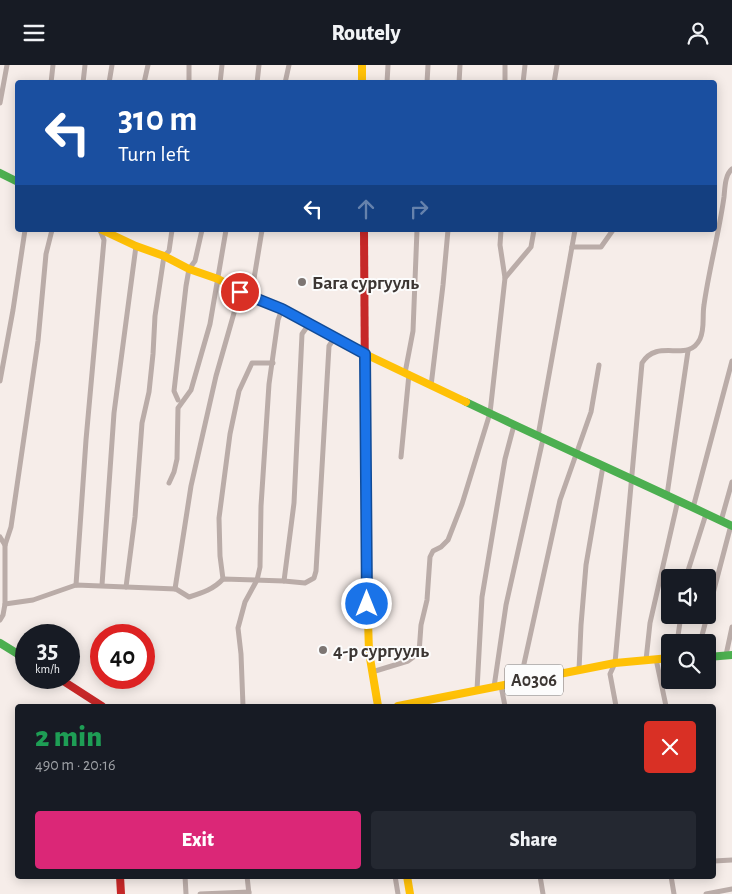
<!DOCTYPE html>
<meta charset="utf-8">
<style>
:root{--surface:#171b24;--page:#242831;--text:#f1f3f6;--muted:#9ea1a6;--accent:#db2777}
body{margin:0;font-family:"Alegreya Sans",sans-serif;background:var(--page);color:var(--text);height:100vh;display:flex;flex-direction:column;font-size:19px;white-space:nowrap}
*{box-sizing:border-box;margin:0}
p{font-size:16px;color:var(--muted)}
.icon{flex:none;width:28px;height:28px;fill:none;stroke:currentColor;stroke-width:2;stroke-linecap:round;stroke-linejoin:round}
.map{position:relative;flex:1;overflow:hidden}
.drawer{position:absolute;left:15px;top:639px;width:701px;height:175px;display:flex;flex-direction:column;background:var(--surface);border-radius:5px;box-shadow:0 2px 12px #0003}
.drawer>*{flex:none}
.top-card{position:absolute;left:15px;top:15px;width:702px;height:152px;border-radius:5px;box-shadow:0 2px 12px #0003;background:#1a4fa0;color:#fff;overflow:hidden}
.controls{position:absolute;left:661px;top:504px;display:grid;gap:10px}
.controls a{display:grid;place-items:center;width:55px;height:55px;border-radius:5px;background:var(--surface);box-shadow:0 2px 12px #0003;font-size:25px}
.speed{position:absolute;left:15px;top:559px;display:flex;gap:10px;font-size:25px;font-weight:700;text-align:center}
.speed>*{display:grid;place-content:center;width:65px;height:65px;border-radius:50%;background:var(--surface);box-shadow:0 2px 12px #0003;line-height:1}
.speed small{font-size:12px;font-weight:400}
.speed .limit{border:8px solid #d22;background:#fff;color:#111}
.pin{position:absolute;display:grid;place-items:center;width:42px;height:42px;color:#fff;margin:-21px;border:2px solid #fff;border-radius:50%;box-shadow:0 1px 5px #0007}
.me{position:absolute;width:55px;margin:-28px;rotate:0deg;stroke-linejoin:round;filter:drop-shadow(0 0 4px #0008)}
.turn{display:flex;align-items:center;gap:18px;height:105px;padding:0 20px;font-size:22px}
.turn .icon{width:65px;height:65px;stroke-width:2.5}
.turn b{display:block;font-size:35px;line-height:42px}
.lanes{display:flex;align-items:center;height:48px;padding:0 20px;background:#0003;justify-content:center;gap:25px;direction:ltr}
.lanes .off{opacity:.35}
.round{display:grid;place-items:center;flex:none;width:52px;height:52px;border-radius:5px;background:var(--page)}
.head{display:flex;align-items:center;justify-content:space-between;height:85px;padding:0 20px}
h1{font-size:30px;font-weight:800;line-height:38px;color:#1e9e55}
.cta{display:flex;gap:10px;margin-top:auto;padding:10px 20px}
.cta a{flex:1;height:58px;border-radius:5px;background:var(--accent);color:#fff;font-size:20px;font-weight:800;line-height:58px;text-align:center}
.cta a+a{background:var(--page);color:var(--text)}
header{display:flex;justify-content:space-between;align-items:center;height:65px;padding:0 20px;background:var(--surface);font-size:22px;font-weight:800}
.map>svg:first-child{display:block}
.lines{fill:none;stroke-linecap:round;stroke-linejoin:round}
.street{stroke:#baaca8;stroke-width:5}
.fast{stroke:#4caf50;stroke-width:8}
.slow{stroke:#ffc107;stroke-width:8}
.jam{stroke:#c62828;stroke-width:8}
.route-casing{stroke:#114b97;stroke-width:12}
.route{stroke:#1a73e8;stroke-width:9}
.poi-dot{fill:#7d7673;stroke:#fcfcfc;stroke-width:2}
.labels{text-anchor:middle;stroke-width:4;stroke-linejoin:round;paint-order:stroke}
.shield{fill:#fcfcfc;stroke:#76716f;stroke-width:1}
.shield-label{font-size:18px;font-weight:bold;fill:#3c3633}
.poi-label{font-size:19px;font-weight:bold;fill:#3c3633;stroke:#fcfcfc;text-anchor:start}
</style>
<header><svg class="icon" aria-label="menu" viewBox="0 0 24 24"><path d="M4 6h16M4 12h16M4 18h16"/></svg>Routely<svg class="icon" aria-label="person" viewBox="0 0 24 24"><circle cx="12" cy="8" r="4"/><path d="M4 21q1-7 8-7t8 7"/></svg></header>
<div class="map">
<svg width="732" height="829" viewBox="0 0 732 829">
<rect width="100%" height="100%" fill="#f6ede9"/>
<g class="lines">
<g class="street">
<polyline points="51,18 53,0"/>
<polyline points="83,18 85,0"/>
<polyline points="109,18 112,0"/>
<polyline points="144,18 148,0"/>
<polyline points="189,18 189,0"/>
<polyline points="220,18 222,0"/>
<polyline points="257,18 259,0"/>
<polyline points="285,18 289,0"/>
<polyline points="387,18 388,0"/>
<polyline points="427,18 428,0"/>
<polyline points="459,18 460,0"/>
<polyline points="505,18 505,0"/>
<polyline points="523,18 525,0"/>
<polyline points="554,18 557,0"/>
<polyline points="0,38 7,0"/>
<polyline points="501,165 500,180 505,213"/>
<polyline points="572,182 601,182 613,165"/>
<polyline points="251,232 262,165"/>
<polyline points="309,259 302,269 294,438 284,516 305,518 314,513 316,506 329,281 335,272"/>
<polyline points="405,308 413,266 417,165"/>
<polyline points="0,316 13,245 25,165"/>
<polyline points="431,321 443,220 448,165"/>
<polyline points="178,335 174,326 186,221 189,204 195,196 202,165"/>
<polyline points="538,371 575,165"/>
<polyline points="401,392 409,309"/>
<polyline points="169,418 174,407 177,394 178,343 191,325 210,259 226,165"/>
<polyline points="667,430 688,286"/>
<polyline points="693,443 732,296"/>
<polyline points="721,456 732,417"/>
<polyline points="0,472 5,480"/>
<polyline points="686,512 706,449"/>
<polyline points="223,514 220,491 219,453 230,369 239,326 252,298 273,298"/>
<polyline points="76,520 86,375 104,175 100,165"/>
<polyline points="102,520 114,348 136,181"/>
<polyline points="126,522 135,452 142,358 149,327 153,289 155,251 164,191 169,186 172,165"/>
<polyline points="175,524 191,421 216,311 240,227"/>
<polyline points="5,539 5,480 11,462 38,276 46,189 52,165"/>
<path d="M0 555 3 550 5 539 33 535 76 520 176 524 189 532C202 528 214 524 223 514L284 516"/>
<polyline points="677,578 681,550"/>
<polyline points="700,578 731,460"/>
<polyline points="726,590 732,562"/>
<polyline points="656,594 666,641"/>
<polyline points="646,595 650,558 678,435"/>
<polyline points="579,605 581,560 586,500 603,401"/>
<polyline points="372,607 408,596 419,588 421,560 427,535 430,492 433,486 441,482 448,475 462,439 490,348 505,213 531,182 534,165"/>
<polyline points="520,617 560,435 591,347 599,300"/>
<polyline points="501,621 505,641"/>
<polyline points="494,622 506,540 543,374"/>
<polyline points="477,625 482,532 505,394 514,360"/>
<polyline points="243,641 241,589 238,563 245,537 257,515 260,502 261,441 269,319 278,255 282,244"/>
<path d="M616 641 610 609 615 598 642 298C658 272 688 299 700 274 705 263 702 252 704 240 709 204 719 168 724 132 725 122 725 110 732 104"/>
<polyline points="714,796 732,795"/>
<polyline points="185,811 186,829"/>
<polyline points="247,811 249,829"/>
<polyline points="395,811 398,829"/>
<polyline points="540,811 543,829"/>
<polyline points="671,811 674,829"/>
<polyline points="200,829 249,827"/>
<polyline points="706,829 732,824"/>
</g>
<g class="fast">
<polyline points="0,108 18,117"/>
<path d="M466 337C554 379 644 419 732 461"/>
<polyline points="0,578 26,594"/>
<polyline points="708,592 732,590"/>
</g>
<g class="slow">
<polyline points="362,0 362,18"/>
<polyline points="102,165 136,181 164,191 189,204 218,214 251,232 282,244 365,289 466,337"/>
<polyline points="366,489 369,587 378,641"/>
<polyline points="398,641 615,598 670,593"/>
<polyline points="407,811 410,829"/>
</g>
<g class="jam">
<polyline points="364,165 366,489"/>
<polyline points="57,612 102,641"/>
<polyline points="120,811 121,829"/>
</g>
</g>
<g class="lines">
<g class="route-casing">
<polyline id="route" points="240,227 282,244 365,289 367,539"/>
</g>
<use href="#route" class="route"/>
</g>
<g class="poi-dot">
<circle cx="302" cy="217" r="5"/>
<circle cx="323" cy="585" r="5"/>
</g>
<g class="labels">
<rect class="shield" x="505" y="599.5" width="58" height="31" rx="4"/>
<g class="shield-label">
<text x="534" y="621">A0306</text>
</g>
<g class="poi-label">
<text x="312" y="224">Бага сургууль</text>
<text x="333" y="592">4-р сургууль</text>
</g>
</g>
</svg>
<div class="controls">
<a><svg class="icon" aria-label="sound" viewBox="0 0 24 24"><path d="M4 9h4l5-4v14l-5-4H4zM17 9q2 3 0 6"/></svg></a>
<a><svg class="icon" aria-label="search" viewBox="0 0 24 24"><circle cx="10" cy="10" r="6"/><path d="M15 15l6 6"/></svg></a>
</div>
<div class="speed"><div>35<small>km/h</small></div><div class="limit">40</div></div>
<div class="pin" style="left:240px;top:227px;background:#d93025"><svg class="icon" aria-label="arrive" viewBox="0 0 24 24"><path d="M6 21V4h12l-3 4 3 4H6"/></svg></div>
<svg class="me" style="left:367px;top:539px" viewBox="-20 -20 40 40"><circle r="17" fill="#1a73e8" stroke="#fff" stroke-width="3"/><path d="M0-11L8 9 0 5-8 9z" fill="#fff"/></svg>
<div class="top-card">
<div class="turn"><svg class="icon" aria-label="left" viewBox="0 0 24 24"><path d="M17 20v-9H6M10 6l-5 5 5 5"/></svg><div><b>310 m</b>Turn left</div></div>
<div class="lanes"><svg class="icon" aria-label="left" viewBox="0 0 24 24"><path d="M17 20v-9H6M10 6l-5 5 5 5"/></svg><svg class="icon off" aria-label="ahead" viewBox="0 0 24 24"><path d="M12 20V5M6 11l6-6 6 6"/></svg><svg class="icon off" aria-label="right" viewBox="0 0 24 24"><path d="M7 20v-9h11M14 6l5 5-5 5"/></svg></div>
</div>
<section class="drawer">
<div class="head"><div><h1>2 min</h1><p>490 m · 20:16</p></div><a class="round" style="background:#d93025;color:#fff"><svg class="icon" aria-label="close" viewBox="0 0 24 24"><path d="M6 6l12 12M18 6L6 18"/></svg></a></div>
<div class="cta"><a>Exit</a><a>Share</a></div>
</section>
</div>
